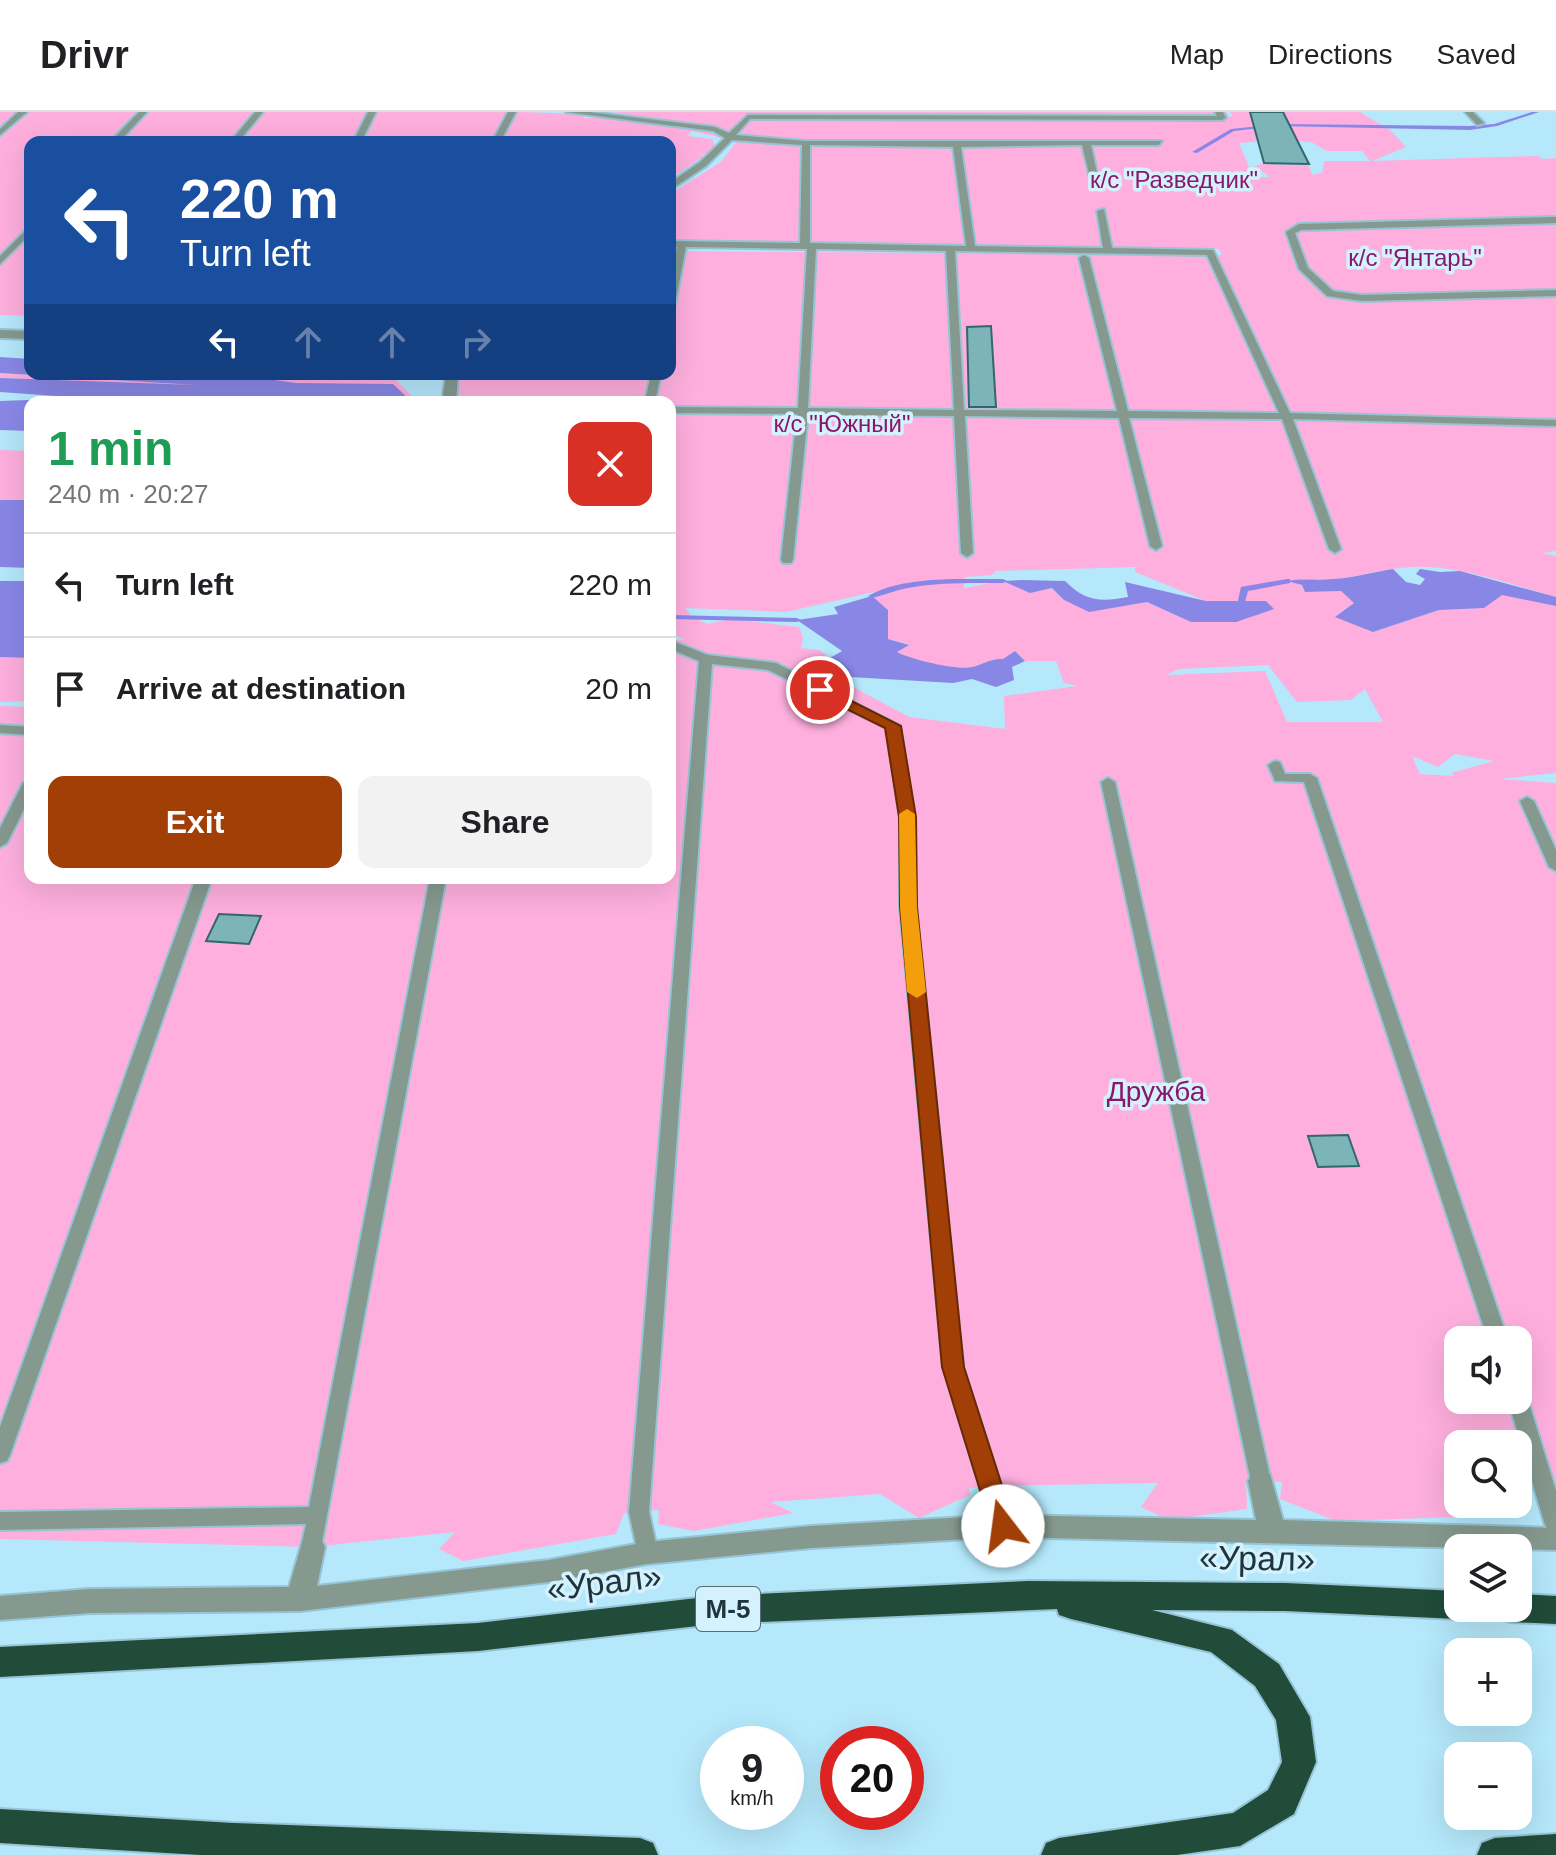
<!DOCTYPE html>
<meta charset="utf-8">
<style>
:root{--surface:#fff;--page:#f2f2f2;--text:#202124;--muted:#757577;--line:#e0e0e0;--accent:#a23f06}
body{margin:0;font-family:Arial,sans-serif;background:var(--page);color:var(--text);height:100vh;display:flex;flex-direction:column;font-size:30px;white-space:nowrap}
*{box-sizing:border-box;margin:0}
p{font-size:26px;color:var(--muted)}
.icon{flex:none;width:44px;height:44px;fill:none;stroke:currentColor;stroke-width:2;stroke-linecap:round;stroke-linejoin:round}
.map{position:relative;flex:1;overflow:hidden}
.sheet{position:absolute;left:24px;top:284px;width:652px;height:488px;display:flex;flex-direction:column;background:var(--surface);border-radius:16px;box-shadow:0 8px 32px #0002}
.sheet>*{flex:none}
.guide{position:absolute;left:24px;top:24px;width:652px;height:244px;border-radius:16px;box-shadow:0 8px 32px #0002;background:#1a4fa0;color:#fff;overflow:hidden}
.controls{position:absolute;left:1444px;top:1214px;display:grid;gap:16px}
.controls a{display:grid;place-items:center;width:88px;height:88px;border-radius:16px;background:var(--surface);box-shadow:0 8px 32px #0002;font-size:40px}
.speed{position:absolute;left:700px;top:1614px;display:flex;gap:16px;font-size:40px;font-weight:700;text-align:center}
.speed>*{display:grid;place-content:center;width:104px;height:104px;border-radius:50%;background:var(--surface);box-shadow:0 8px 32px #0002;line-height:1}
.speed small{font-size:20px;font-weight:400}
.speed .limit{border:12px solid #d22;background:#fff;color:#111}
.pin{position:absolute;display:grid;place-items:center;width:68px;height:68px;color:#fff;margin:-34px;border:4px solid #fff;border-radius:50%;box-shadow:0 2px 8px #0007}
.me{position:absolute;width:88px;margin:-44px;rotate:345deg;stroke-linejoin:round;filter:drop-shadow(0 0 6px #0008)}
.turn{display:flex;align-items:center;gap:28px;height:168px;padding:0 24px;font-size:36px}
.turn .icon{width:104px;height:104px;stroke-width:2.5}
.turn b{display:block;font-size:56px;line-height:68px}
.lanes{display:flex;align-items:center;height:76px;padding:0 24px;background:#0003;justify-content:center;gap:40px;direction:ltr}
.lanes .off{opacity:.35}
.round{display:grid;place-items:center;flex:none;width:84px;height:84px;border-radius:16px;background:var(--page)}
.overview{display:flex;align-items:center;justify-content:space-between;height:136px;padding:0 24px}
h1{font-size:48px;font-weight:700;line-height:60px;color:#1e9e55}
.primary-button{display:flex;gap:16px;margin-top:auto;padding:16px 24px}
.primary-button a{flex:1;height:92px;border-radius:16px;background:var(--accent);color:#fff;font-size:32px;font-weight:700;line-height:92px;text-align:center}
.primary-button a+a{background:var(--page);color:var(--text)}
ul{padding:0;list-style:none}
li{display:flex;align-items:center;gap:24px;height:104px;padding:0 24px;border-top:2px solid var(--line)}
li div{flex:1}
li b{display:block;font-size:30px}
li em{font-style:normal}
header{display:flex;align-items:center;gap:48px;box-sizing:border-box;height:112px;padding:0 40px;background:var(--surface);border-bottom:2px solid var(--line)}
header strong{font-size:38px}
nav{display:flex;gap:44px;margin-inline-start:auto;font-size:28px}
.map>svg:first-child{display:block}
.green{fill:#feafde;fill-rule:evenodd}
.water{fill:#8987e6}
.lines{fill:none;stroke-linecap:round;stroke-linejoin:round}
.stream{fill:#8987e6;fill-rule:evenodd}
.building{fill:#7cb4b9;stroke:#31686d;stroke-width:2}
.lane-casing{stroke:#97c4d5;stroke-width:4}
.street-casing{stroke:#97c4d5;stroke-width:4}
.highway-casing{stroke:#97c4d5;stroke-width:4}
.lane{fill:#86998f;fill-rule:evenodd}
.street{fill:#86998f;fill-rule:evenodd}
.highway{fill:#204c39;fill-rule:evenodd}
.route{fill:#a23f06;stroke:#692904;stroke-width:2}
.slow{fill:#f59e0b}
.labels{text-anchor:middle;stroke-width:7;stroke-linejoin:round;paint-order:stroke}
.far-park-label{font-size:24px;fill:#8b176a;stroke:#d4f2fd}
.shield{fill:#d4f2fd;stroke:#566d76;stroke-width:2}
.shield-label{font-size:26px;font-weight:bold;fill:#20343c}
.park-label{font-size:28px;fill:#8b176a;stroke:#d4f2fd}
.near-street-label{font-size:34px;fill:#20343c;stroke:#d4f2fd}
</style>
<header>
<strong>Drivr</strong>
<nav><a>Map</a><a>Directions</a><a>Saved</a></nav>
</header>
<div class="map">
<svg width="1556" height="1743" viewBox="0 0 1556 1743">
<rect width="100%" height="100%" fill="#b5e8fb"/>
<g class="green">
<path d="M0 0H522L584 2V6L643 5 613 0H1226L1229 5 1233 4 1230 0H1360L1390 18 1406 35 1372 49 1538 44 1542 47 1556 46V439L1542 441 1556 444V485C1509 472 1460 453 1411 455 1386 456 1362 464 1337 467 1320 469 1305 465 1289 469L1302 473 1306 480 1341 479 1355 490 1336 504 1373 520 1439 498 1484 495 1502 482 1556 494V661L1499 667 1556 671V1379L1519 1377 1521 1403 1336 1409 1280 1387 1282 1370H1246L1247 1397 1169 1408 1141 1395 1158 1371 992 1374 969 1376 970 1383 919 1406 880 1382 771 1390 793 1401 694 1419 658 1412 659 1398 624 1401 616 1422 463 1449 439 1437 455 1420 312 1435 0 1427V594L30 595V766H670V527L685 528 670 521V290H460L458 281 461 262H670V139L1222 143 1219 137 670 128V82L721 50 737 29 691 19 688 24 712 27 715 34 710 41 701 43 704 44 670 67V30H30V204L0 203ZM1282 28 1311 30 1327 39H1362L1370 49H1324L1322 61 1313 63 1308 53 1262 52 1254 54 1270 65H1253L1239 31ZM1135 455V460L1206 489H1266L1191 510 1147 490 1089 499 1064 488 1052 476 1034 480 1003 469 964 476 965 465 992 463 996 459ZM887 477 872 484 888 498V527L908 532 896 540C911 547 957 560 972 555 984 552 990 546 1003 547L1015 539 1025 549H1056L1064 571 1078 574 1004 584 1005 617 909 605 818 556H823L830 546 819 538 801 536 803 526 799 515 731 507 707 512 691 504 686 496 786 500ZM1268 553 1297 590 1351 588 1365 577 1383 610H1287L1265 559 1166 563 1179 557ZM1455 642 1494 649 1451 661 1455 664 1420 662 1412 644 1438 655ZM1458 1228H1518V1288H1458ZM1458 1332H1518V1392H1458Z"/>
<polygon points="0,261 232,275 0,266"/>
<polygon points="233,262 380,262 395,267 416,288 401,290 409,288"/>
<polygon points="0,338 30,339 30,388 0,388"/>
<polygon points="0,545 30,546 30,589 0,590"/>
</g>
<g class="water">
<polygon points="0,245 30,247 30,262 233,262 296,271 393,272 410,288 30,290 30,319 0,318 0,289 84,286 0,280 0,266 196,273 0,261"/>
<polygon points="0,388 30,388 30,456 0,455"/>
<path d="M1393 457 1406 470 1420 473 1425 467 1416 462 1420 457 1440 460 1460 459 1556 485V494L1502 483 1484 496 1439 498 1373 520 1335 505 1354 491 1341 479 1305 480 1302 473 1287 469C1303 466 1317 469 1333 467 1353 466 1373 460 1393 457Z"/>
<path d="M1022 468 1065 469C1086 490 1101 490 1128 485L1125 470 1206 489H1266L1274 497 1236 510H1191L1147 490 1089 500 1064 488 1052 476 1030 481 1003 469Z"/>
<polygon points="0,469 30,469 30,546 0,545"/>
<path d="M872 484 888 498V527L909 533 897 540C910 547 958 559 972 555 984 552 991 546 1003 547L1015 539 1025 549 1012 555 1014 568 996 575 972 567 953 571 850 565 830 546 842 539 797 508 838 502 834 495Z"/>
</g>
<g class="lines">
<g class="stream">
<polygon points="1532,0 1539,0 1497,14 1470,18 1278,14 1234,19 1197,41 1192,40 1231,17 1278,12 1470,14 1494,12"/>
<path d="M953 467H1003L1007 469 1003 471C971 471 940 470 908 476 896 478 884 483 872 486L868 484C893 470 925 468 953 467Z"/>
<polygon points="1287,467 1290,467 1290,471 1248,479 1245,490 1239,490 1238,488 1241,475"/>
<polygon points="670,503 797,506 801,508 797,510 670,507"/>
</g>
</g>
<g class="building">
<polygon points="1250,0 1283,0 1309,52 1264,51"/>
<polygon points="991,214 996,295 969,295 967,215"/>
<polygon points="219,802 261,804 249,832 206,829"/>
<polygon points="1348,1023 1359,1054 1318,1055 1308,1024"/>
</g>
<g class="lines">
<g class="lane-casing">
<g id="lane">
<polygon points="18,0 27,0 0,23 0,17"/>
<polygon points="139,0 147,0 119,30 110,30"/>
<polygon points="255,0 263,0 238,30 230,30"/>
<polygon points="368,0 376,0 361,30 353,30"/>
<polygon points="508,0 516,0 500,30 492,30"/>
<path d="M566 0H590L715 15 729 21 748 3 1217 4 1215 0H1223L1226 6 1222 8 750 7 736 23 806 29H1162L1159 33H1091L1099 70 1095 73 1091 70 1082 33 961 35 975 134 1103 136 1097 99 1104 97 1112 136 1213 138 1290 301 1556 308V314L1293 307 1341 437 1335 441 1329 437 1282 307 1129 306 1162 434 1156 438 1150 434 1119 306 965 304 973 441 967 445 961 441 954 304 808 303 793 448 791 451H783L781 448 797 302 670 301V295L798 296 807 137 686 135 675 192 670 195V168L677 135H670V129L800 131 802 33 732 28 706 54 670 78V71L700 50 725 26 713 19ZM810 33 953 35 966 134 810 131ZM816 137 946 139 954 298 808 296ZM955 139 1207 143 1279 301 1128 299 1089 146 1084 143 1079 146 1117 299 964 298Z"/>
<polygon points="1465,0 1473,0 1484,11 1477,13"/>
<polygon points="1556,105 1556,111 1301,118 1295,121 1308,156 1333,179 1362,183 1556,178 1556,184 1362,189 1327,184 1299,157 1286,120 1299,112"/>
<polygon points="30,114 30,122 0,152 0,144"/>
<polygon points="651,262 661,262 655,290 645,290"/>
<polygon points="670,528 708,543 776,551 900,614 914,705 916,795 963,1255 1014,1414 1010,1420 1003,1423 996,1420 992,1414 943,1255 900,795 900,705 887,616 768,558 712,552 649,1400 658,1441 655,1447 647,1450 639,1447 629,1400 699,549 670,537"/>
<polygon points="0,613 30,615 30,623 0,621"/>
<polygon points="1275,649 1280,650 1285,662 1310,662 1317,666 1508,1228 1488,1228 1304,670 1275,669 1268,653"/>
<polygon points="1108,666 1115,670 1271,1369 1268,1375 1261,1377 1254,1375 1251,1369 1101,670"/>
<polygon points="30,667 30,685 7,731 0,735 0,716 23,671"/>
<polygon points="1527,685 1534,689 1556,738 1556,759 1549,755 1520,689"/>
<polygon points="196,766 212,766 10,1343 7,1349 0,1351 0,1315"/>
<polygon points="430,766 446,766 320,1441 312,1444 304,1441 301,1435 306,1412 0,1418 0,1400 309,1395"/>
<polygon points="1518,1280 1525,1282 1528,1288 1556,1379 1556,1422 1549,1419 1545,1413 1508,1288 1518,1288"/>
</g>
</g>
<g class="street-casing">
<g id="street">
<polygon points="0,218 30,219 30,227 0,226"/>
<polygon points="446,262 458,262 456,290 442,290"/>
<polygon points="1261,1359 1270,1362 1283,1408 1556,1416 1556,1438 1003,1425 811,1436 647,1452 549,1470 300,1499 90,1501 0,1508 0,1484 90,1477 289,1475 303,1427 312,1424 321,1427 325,1435 317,1474 549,1448 647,1430 811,1414 1003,1403 1256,1408 1248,1369 1252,1362"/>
</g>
</g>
<g class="highway-casing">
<g id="highway">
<polygon points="1028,1469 1285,1471 1458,1479 1458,1496 1473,1496 1470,1503 1458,1507 1285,1499 1152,1498 1232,1518 1279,1552 1310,1605 1316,1650 1294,1702 1240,1734 1177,1743 1041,1743 1046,1731 1059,1726 1233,1701 1268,1678 1282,1650 1276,1608 1255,1574 1211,1540 1071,1507 1059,1503 1057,1497 715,1512 478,1539 0,1565 0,1535 478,1511 715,1484"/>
<polygon points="1518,1482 1556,1484 1556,1512 1511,1510 1499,1506 1495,1496 1518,1496"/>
<polygon points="0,1697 233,1711 640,1726 653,1731 658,1743 200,1743 0,1731"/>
<polygon points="1556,1722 1556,1743 1477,1743 1482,1731 1495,1726"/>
</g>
</g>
<use href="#lane" class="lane"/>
<use href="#street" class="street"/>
<use href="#highway" class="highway"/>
</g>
<polygon class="route" points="820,573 901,614 916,705 917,795 964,1255 1015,1414 1011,1421 1003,1424 994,1421 991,1414 942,1255 900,795 899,705 885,616 814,581 814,575"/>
<polygon class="slow" points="907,697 915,702 917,795 926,880 917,886 907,880 900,795 899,702"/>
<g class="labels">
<g class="far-park-label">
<text x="1174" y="76">к/с "Разведчик"</text>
<text x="1415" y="154">к/с "Янтарь"</text>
<text x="842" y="320">к/с "Южный"</text>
</g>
<rect class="shield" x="696" y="1475" width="64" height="44" rx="6"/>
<g class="shield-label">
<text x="728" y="1506">М-5</text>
</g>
<g class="park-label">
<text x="1156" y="989">Дружба</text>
</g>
<g class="near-street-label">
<text transform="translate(1257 1446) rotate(1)" y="12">«Урал»</text>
<text transform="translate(604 1470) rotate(-7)" y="12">«Урал»</text>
</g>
</g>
</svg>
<div class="controls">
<a><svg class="icon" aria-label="sound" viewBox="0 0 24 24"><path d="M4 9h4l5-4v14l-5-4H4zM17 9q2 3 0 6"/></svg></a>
<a><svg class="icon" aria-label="search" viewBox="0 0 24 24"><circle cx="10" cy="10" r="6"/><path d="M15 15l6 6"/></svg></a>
<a><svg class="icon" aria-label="layers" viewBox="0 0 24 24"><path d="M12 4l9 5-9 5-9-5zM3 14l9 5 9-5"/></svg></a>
<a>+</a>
<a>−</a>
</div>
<div class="speed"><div>9<small>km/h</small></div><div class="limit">20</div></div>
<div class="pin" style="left:820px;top:578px;background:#d93025"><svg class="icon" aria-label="arrive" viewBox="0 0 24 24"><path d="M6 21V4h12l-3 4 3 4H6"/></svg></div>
<svg class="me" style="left:1003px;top:1414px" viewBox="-20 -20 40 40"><circle r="19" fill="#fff"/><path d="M0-13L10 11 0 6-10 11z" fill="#a23f06"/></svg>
<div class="guide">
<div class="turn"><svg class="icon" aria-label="left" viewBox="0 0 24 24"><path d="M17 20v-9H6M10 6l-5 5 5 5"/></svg><div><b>220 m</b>Turn left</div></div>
<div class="lanes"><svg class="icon" aria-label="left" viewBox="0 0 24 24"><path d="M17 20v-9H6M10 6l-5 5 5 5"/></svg><svg class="icon off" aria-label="ahead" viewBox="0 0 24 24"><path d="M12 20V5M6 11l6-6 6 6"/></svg><svg class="icon off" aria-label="ahead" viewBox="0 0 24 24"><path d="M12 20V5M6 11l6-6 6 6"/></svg><svg class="icon off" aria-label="right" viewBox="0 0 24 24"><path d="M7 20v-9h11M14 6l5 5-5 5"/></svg></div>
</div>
<section class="sheet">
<div class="overview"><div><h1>1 min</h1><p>240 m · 20:27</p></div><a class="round" style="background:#d93025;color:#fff"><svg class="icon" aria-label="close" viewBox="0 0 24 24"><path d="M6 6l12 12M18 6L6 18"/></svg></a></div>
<ul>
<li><svg class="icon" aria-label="left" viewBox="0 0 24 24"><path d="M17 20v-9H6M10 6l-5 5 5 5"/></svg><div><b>Turn left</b></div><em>220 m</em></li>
<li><svg class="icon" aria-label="arrive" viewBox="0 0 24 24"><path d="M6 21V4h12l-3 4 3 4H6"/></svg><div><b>Arrive at destination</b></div><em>20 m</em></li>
</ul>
<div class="primary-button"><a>Exit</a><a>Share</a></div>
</section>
</div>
